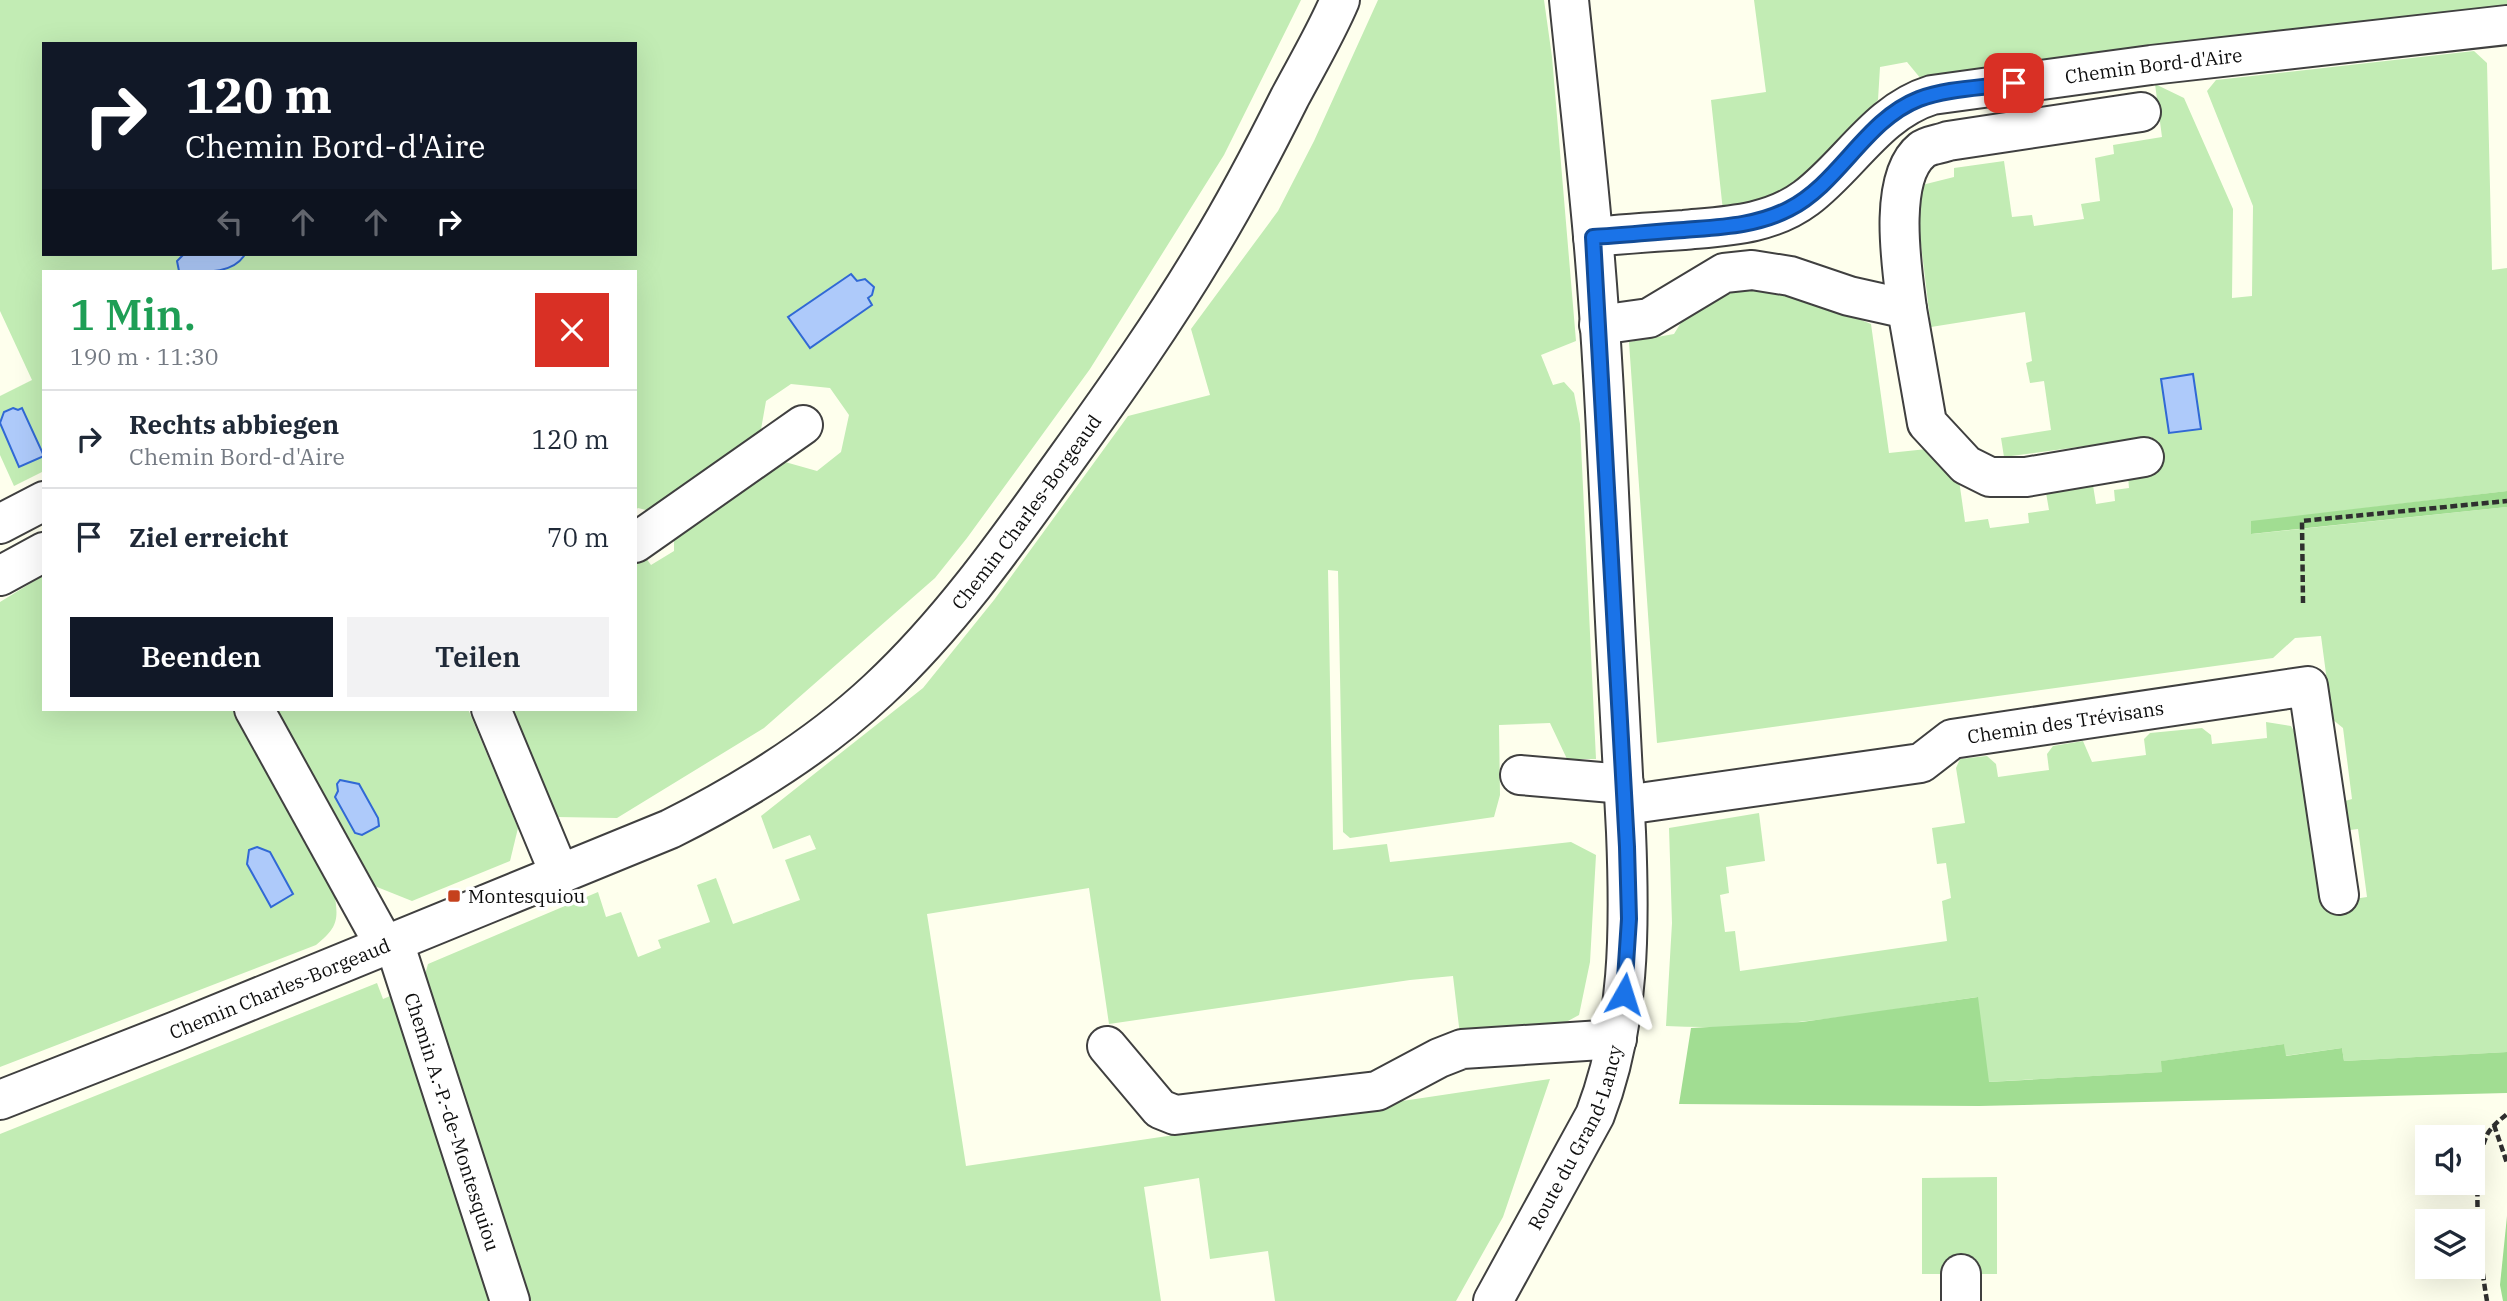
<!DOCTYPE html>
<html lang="de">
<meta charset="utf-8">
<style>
:root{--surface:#fff;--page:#f2f2f3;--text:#1f2937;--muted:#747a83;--line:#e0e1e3;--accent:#111827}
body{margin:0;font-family:"IBM Plex Serif",serif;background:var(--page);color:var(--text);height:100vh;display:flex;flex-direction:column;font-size:26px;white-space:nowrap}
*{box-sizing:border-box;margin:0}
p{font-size:23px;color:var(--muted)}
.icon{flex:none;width:38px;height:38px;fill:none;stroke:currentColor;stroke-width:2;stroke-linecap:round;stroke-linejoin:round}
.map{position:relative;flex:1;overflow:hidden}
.sheet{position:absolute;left:42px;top:270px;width:595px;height:441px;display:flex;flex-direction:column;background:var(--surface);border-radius:0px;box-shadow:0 7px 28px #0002}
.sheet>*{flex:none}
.top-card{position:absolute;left:42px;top:42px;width:595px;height:214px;border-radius:0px;box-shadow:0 7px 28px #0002;background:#111827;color:#fff;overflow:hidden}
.buttons{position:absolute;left:2415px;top:1125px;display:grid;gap:14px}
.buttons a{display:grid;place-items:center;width:70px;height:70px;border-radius:0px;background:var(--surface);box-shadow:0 7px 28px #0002;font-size:35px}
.pin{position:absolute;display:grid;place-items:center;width:60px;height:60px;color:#fff;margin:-30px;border-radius:14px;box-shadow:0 4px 10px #0006}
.me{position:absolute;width:77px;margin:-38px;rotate:6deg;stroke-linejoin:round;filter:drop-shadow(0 0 5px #0008)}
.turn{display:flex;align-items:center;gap:24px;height:147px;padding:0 28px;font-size:32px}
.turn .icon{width:91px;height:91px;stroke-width:2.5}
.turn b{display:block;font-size:49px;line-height:60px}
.lanes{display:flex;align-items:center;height:66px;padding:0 28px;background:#0003;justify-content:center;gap:35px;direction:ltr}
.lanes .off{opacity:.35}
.round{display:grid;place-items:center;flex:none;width:74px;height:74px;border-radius:0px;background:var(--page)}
.overview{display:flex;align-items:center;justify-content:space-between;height:119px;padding:0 28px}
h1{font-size:42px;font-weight:600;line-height:52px;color:#1e9e55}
.action{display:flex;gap:14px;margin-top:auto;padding:14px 28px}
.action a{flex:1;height:80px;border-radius:0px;background:var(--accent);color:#fff;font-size:28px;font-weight:600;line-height:80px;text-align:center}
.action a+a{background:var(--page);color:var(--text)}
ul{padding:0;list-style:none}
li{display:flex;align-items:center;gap:21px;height:98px;padding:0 28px;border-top:2px solid var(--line)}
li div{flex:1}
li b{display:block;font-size:26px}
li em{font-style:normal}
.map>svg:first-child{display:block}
.green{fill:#c2ecb4;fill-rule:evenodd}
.forest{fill:#a1dd92}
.water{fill:#aecafa;stroke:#3169d5;stroke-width:2}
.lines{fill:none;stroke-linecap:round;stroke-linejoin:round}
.minor-casing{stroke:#404040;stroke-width:42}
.path{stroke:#2f2f2f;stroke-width:4.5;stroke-dasharray:7 3.5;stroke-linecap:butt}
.minor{stroke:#fff;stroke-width:38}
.route-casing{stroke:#114b97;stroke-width:18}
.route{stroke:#1a73e8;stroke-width:12}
.poi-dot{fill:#c5411d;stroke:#fff;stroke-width:2.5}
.labels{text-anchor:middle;stroke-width:7;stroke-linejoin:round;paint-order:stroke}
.street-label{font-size:19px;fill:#0d0d0d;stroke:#fff}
.poi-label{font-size:19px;fill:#0d0d0d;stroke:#fff;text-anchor:start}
</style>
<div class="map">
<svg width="2507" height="1301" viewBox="0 0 2507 1301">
<rect width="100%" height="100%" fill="#feffed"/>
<g class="green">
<path d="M0 0H1301L1224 155 1090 369 967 538 935 578 764 728 617 818 557 817 507 709H635V565L646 558 651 565 674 551V535L778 460 817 471 841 452 849 415 830 388 791 384 766 401 760 435 650 511 638 508 635 510V271H44V471L14 486 0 455V396L32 380 0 311ZM44 44H635V254H44Z"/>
<polygon points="1378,0 1544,0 1552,57 1576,341 1541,355 1553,385 1564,382 1574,393 1580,424 1596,759 1567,759 1550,723 1499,725 1500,795 1494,817 1350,838 1343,832 1338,571 1328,570 1333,850 1387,844 1390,862 1571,842 1596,855 1590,962 1579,1015 1546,1033 1460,1035 1453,976 1410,980 1109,1024 1089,888 927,914 966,1166 1550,1079 1503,1217 1456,1301 1275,1301 1268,1251 1210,1259 1199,1178 1144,1187 1161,1301 526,1301 424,978 428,964 598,892 606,917 621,912 638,957 661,948 658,940 710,922 697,885 716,878 733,924 800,900 785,860 816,849 810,835 773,849 761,816 923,688 994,600 1128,416 1210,395 1191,329 1278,211 1314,141"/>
<polygon points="1754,0 2507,0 2507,6 1926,85 1907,62 1880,67 1878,100 1796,187 1757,206 1723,211 1711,100 1766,92"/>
<path d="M2474 51 2487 63 2492 270 2507 268V491L2251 522 2252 534 2507 507V1052L2344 1061 2342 1048 2285 1056 2284 1044 2162 1061 2163 1072 1988 1082 1977 997C1875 1012 1770 1032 1666 1026L1672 923 1669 828 1759 813 1765 861 1726 867 1729 893 1720 895 1725 932 1735 931 1740 971 1947 941 1942 901 1951 898 1946 863 1937 864 1932 828 1965 823 1956 768 1960 759 1987 756 1996 764 1998 777 2049 770 2047 754 2053 746 2083 741 2092 762 2146 755 2144 739 2150 733 2202 728 2211 735 2212 744 2267 738 2266 722 2291 726 2303 746 2321 904 2367 897 2358 829 2350 830 2345 801 2352 799 2343 728 2332 719 2321 636 2295 638 2273 658 1657 743 1629 342 1674 334 1691 306 1738 287 1789 291 1871 324 1889 453 1927 449 1930 457 1939 458 1959 480 1965 522 1988 519 1990 528 2029 523 2028 513 2049 510 2045 487 2092 479 2096 504 2115 501 2114 490 2129 488 2128 476 2157 471 2152 437 2004 457 2001 438 2051 430 2044 381 2030 383 2026 363 2032 361 2025 312 1931 327 1914 187 1954 177V168L2004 161 2012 217 2032 215 2034 226 2084 219 2081 204 2100 201 2095 158 2114 154 2113 145 2162 137 2155 84 2184 98 2233 209 2232 298 2252 296 2253 206 2207 91 2216 80Z"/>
<path d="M44 575V709H234L334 891C339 920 338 927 316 945L0 1067V602Z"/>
<polygon points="266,709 468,709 518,828 510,861 412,901 367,883"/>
<polygon points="377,983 383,999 395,994 497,1301 0,1301 0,1134"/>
<polygon points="1997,1177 1997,1274 1922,1274 1922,1178"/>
</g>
<g class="forest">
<polygon points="2507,491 2507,507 2251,534 2251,521"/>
<polygon points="1978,997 1989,1082 2162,1072 2161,1061 2284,1044 2286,1056 2342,1048 2344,1061 2507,1052 2507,1093 1979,1106 1679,1104 1691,1028 1802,1022"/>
<polygon points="2507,1216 2507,1301 2503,1301 2500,1285"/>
</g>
<g class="water">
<path d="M184 254H244V256C230 276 200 271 179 271L177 261Z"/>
<polygon points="851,274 857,281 865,279 874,287 872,295 868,298 872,305 810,348 788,317"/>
<polygon points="2193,374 2201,429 2169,433 2161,379"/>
<polygon points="13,408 18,410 22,408 44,456 19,467 0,423 4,412"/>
<polygon points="340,780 359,784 378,818 379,826 362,835 355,833 335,797 338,791 337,784"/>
<polygon points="257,847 270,852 293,894 271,907 247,864 249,850"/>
</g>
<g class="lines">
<g class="minor-casing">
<g id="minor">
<path id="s1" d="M1593 237C1623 234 1653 232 1684 230 1726 226 1770 225 1806 198 1850 165 1877 112 1932 95L2151 65 2507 25"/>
<path d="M1907 309C1902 269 1887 178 1922 150 1928 145 1941 144 1948 141L2141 112"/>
<polyline points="1599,325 1649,318 1724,273 1752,270 1790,276 1849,296 1907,309 1927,423 1966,465 1990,477 2026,477 2144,457"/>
<polyline points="0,524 44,501"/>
<polyline points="635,543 803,425"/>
<polyline points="0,576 44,552"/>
<polyline points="254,709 385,946"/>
<polyline points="491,709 560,875"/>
<polyline points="1520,775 1624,784"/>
<path id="s2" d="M1625 805 1921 763 1952 739 2308 686 2339 895"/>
<path id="s3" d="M394 942 510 1301"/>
<polyline points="1107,1046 1160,1109 1175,1115 1377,1091 1439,1058 1462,1049 1617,1039"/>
<path id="s4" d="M0 1100 176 1031 670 829C744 792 817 747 878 690 951 622 1009 539 1067 458 1116 390 1164 322 1207 250 1237 201 1264 149 1290 97 1307 65 1326 33 1340 0"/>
<path id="s5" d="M1493 1301 1595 1115C1630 1024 1630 929 1626 832 1623 768 1619 705 1616 641 1609 506 1605 370 1593 236 1586 157 1577 79 1569 0"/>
<polyline points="1961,1301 1961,1274"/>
</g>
</g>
<g class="path">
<polyline points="2303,603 2302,521 2507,501"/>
<polyline points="2494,1125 2507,1163"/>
<path d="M2487 1301C2480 1261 2469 1169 2488 1133 2493 1125 2500 1120 2507 1114"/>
</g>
<use href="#minor" class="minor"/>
</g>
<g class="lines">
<g class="route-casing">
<path id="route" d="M1624 994 1629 919 1627 847 1593 237C1624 235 1654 232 1684 230 1720 227 1756 226 1789 209 1840 183 1865 120 1919 99 1948 88 1984 88 2014 83"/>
</g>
<use href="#route" class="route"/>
</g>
<rect class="poi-dot" x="447" y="889" width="14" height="14" rx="3.5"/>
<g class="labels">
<g class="street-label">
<text dy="7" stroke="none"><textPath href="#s1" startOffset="607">Chemin Bord-d'Aire</textPath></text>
<text dy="7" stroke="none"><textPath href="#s4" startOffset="1206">Chemin Charles-Borgeaud</textPath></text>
<text dy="7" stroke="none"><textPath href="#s2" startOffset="453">Chemin des Trévisans</textPath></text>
<text dy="7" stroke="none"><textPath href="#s4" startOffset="301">Chemin Charles-Borgeaud</textPath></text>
<text dy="7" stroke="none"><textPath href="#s3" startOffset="189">Chemin A.-P.-de-Montesquiou</textPath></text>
<text dy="7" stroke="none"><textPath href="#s5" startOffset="184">Route du Grand-Lancy</textPath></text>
</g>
<g class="poi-label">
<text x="468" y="903">Montesquiou</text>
</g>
</g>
</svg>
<div class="buttons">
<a><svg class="icon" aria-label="sound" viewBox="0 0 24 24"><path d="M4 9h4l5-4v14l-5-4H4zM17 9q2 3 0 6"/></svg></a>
<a><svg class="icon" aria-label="layers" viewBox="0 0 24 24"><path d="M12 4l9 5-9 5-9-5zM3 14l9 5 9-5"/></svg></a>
</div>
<div class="pin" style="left:2014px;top:83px;background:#d93025"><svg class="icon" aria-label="arrive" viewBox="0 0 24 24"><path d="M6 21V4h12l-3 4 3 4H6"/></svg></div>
<svg class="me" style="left:1624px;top:994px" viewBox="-20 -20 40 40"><path d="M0-17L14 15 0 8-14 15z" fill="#1a73e8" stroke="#fff" stroke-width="4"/></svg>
<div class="top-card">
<div class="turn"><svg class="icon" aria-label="right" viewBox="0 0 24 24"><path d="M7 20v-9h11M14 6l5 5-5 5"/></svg><div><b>120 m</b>Chemin Bord-d'Aire</div></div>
<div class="lanes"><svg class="icon off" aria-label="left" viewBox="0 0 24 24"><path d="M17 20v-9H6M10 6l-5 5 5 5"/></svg><svg class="icon off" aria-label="ahead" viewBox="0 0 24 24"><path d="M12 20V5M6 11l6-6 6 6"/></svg><svg class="icon off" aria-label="ahead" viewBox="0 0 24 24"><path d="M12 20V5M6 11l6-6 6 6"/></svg><svg class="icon" aria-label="right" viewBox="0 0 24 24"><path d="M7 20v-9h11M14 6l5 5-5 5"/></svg></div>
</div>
<section class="sheet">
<div class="overview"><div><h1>1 Min.</h1><p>190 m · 11:30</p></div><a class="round" style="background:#d93025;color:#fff"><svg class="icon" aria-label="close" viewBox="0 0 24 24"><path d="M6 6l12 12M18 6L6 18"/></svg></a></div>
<ul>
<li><svg class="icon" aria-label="right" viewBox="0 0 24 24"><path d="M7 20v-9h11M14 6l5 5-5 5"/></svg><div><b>Rechts abbiegen</b><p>Chemin Bord-d'Aire</p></div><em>120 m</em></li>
<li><svg class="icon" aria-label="arrive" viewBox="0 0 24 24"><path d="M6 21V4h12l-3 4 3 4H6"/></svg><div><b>Ziel erreicht</b></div><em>70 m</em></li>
</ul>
<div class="action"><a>Beenden</a><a>Teilen</a></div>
</section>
</div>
